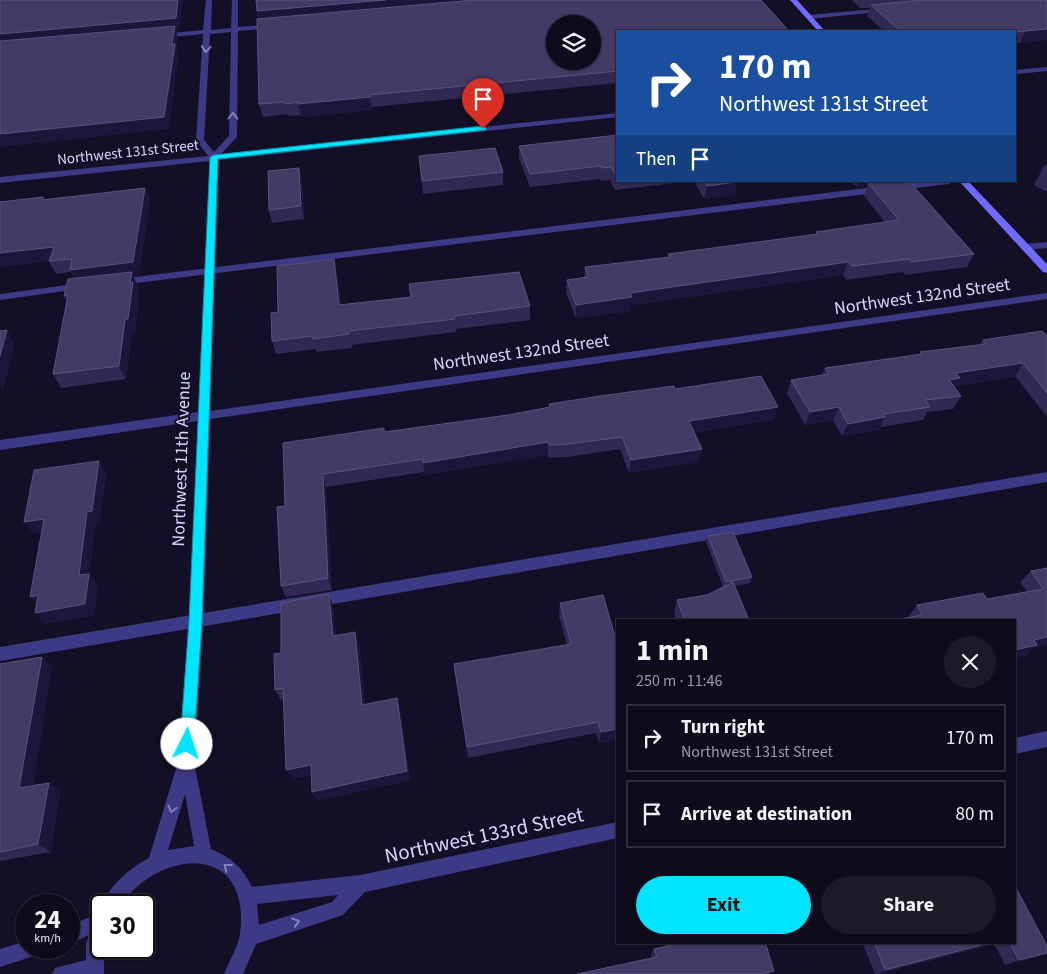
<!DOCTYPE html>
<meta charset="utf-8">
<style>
:root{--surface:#0e0b1c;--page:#1c1929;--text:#f1f3f6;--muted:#9b9ba3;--line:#2e2b3b;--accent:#00e5ff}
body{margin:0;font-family:"Source Sans 3",sans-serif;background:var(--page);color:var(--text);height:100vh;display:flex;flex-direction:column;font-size:19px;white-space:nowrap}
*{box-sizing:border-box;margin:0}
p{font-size:16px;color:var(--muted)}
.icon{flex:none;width:28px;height:28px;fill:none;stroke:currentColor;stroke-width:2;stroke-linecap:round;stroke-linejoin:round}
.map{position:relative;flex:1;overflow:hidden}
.drawer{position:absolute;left:616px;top:619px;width:400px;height:325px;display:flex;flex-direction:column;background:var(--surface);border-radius:0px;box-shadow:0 1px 4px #0004,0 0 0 1px var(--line)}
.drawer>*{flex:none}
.banner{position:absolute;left:616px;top:30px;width:400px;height:152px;border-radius:0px;box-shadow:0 1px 4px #0004,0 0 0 1px var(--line);background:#1a4fa0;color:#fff;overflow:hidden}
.tools{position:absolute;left:546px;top:15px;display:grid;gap:10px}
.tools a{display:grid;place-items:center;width:55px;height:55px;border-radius:50%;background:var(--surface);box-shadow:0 1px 4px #0004,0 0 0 1px var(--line);font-size:25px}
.speed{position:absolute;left:15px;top:894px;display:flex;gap:10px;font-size:25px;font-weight:700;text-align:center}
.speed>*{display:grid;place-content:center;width:65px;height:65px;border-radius:50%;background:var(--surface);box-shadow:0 1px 4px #0004,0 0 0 1px var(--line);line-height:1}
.speed small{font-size:12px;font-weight:400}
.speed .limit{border:2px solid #111;border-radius:8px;background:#fff;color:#111}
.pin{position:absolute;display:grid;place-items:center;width:42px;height:42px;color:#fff;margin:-51px -21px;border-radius:50% 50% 50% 0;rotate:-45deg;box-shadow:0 0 5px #0007}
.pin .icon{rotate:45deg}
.me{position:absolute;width:55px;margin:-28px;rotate:4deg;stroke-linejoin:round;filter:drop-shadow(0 0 4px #0008)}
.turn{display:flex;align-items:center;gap:18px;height:105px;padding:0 20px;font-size:22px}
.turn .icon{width:65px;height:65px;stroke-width:2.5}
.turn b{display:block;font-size:35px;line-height:42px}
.then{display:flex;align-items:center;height:48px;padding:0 20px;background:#0003;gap:10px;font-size:19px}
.round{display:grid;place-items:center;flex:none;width:52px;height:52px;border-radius:26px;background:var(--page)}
.headline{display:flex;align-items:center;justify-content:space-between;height:85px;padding:0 20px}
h1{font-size:30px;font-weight:700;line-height:38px}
.button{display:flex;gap:10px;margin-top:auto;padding:10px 20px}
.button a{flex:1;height:58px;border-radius:30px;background:var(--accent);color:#111;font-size:20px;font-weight:700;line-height:58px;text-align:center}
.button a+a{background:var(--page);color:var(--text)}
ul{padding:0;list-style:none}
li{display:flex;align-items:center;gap:15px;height:68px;margin:0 10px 8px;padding:0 10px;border:2px solid var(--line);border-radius:0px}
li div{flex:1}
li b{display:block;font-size:19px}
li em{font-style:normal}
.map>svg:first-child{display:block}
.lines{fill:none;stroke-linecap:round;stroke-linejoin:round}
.lane{fill:#3d3a85;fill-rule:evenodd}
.street{fill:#3d3a85;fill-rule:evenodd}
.secondary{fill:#6f6bff;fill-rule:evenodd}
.wall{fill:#312854}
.shaded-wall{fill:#1d163a}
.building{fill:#433a66;stroke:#5a527e;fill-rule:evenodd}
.oneway{stroke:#837fbc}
.route{fill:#00e5ff;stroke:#0095a6}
.labels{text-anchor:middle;stroke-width:4;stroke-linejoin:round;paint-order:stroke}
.far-street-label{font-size:15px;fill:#d9d4ff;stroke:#130f26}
.street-label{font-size:18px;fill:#d9d4ff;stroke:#130f26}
.near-street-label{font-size:21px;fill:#d9d4ff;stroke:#130f26}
</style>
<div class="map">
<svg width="1047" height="974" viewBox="0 0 1047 974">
<rect width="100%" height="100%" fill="#130f26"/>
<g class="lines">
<g class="lane">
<polygon points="886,8 888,9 888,11 809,19 806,17 809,15"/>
<polygon points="925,181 953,181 949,184 119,285 114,282 119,279"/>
<polygon points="1047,242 1047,248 1025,250 1020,247 1025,244"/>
<polygon points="82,283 86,284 86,288 0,300 0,294"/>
<polygon points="1047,472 1047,482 0,661 0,647"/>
</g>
<g class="street">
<path d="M206 0H212L211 30 231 28 232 0H238V27L274 24 278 26 274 28 238 31 237 137 221 154 618 113V117L218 160 210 411 1047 293V299L210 419 203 621 194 762 211 849C231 857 243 868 252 887L360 875 618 822V838L365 892 343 915 256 944 243 974H224C231 957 241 943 241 923 244 841 157 852 121 905H102C111 884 130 868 149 858L178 762 189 621 198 421 0 450V440L198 412 210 161 0 183V177L208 156 196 140 203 34 162 38 158 36 162 34 203 30ZM231 32 229 136 214 152 204 140 210 34ZM185 794 194 846 168 850ZM338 895 332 902 259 925 257 904Z"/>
<polygon points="1047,67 1047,71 1015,74 1015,70"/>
<polygon points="1047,731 1047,747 1015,754 1015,738"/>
<polygon points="101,912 101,948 104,948 104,974 52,974 55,968 86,960 86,944 89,935 69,944 69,926"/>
<polygon points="26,941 26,948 43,948 40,954 0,967 0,949"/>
</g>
<g class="secondary">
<polygon points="790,0 797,0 825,31 818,31"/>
<polygon points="959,181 968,181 1047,264 1047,273 1043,272"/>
</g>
</g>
<g class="wall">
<polygon points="852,0 1047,0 1047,40 1015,43 1015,31 884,31 867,16 870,8 860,8"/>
<polygon points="257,11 618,31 618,83 372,107 372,110 301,117 301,115 288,116 287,114 263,117 259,104 258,19"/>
<polygon points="618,135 618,181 693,181 615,190 610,180 601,181 600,179 530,187 519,158 519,146"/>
<polygon points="419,156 503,172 503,185 423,194"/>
<polygon points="1047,164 1047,192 1034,185 1044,166"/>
<polygon points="299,168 302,181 304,219 272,223 269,210"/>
<polygon points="694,181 737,181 735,195 704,199"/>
<polygon points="850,181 909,181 974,254 967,267 905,275 903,272 846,280 843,275 631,305 631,311 576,318 566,293 567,280 584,277 585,267 668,257 668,254 816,234 816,232 885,222 864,196 867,186 857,187"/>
<polygon points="145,188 150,201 139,275 133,276 138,285 137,290 139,295 135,332 132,333 126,379 61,388 53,374 67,301 64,296 74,279 71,272 56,274 49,261 0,267 0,202 45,199"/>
<polygon points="337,272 341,305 530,306 530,320 456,329 456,332 352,345 352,348 316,352 316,349 276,354 272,341 278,312"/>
<polygon points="1047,336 1047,417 1015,376 956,386 955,387 961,396 953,409 927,412 923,420 881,427 879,430 842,436 833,420 805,425 787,393 791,380 822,375 825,368 919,355 920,352 979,345 983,340"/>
<polygon points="675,389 773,420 694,432 702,449 698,462 629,473 620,449 568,457 549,458 548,455 425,475 424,472 326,487 332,590 286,597 281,586 285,506 283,443 385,432 508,415 549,408 549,404"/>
<polygon points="708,536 752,577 750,583 734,586 749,620 676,620 674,613 677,600 707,595 723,586 706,542"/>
<polygon points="1047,568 1047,645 1034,648 1026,656 908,617 917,605 987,599 1027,592 1020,582 1031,571"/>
<polygon points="329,594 333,606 336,635 359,643 365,704 400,708 410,780 318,800 312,792 312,775 292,779 283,699 281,700 275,690 281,653"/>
<polygon points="560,603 614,633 618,739 599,743 596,733 468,758 454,664 567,645 559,616"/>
<polygon points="0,664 52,667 33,785 49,783 60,791 51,852 0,861"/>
<polygon points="862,942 1015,942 1047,953 1036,957 1005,965 994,944 878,974 875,974"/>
<polygon points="654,949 774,971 769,974 577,974 652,958 651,954"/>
</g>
<g class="shaded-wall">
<polygon points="178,0 183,0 179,30 176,31 178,38 177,50 179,56 169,129 0,147 0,34"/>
<polygon points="385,0 519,0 259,23 257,11"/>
<polygon points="1047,29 1047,40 1020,43 1025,31"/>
<polygon points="370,97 372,110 301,117 298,104"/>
<polygon points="299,168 302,181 304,219 301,206"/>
<polygon points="859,181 895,181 868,183 867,186 857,187"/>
<polygon points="737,182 735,195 704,199 707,186"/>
<polygon points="145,188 150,201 139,275 133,276 138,285 137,290 139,295 135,332 132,333 126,379 119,366 125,320 77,283 70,270"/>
<polygon points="54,247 60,260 0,267 0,253"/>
<polygon points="334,259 337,272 342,318 339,305"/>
<polygon points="848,262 843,275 631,305 631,311 576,318 576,305 630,293"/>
<polygon points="7,330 15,343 3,391 0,387 0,356"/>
<polygon points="1023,363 1015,376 956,386 952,391 949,380 956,373"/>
<polygon points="778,407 773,420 686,434 689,421"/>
<polygon points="839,407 833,420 805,425 810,412"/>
<polygon points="885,417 879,430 842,436 848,424"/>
<polygon points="548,442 548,455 425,475 423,463"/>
<polygon points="702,449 698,462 629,473 631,460"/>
<polygon points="99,461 107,473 100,523 96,524 90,574 98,585 95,616 45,624 35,613 79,575 87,512"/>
<polygon points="323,474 326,487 332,590 328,578"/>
<polygon points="44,519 53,531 34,534 24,522"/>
<polygon points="329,594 333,606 337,647 333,636"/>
<polygon points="38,595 41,608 30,597"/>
<polygon points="355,632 359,643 366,714 362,705"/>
<polygon points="1047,637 1047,645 1034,648 1026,656 1015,658 1015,650 1034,640"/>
<polygon points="42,657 52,667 32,796 19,788"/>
<polygon points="397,698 400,708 410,780 318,800 312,792"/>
<polygon points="618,729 618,739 599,743 601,732"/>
<polygon points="311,765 316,774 292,779 286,770"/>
<polygon points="49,783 60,791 51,852 38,844"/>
<polygon points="993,942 999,942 877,974 885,970"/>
<polygon points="1047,953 1036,957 1005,965 1019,960"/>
</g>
<g class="building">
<polygon points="0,0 178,0 176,18 0,34"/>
<polygon points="256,0 385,0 257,11"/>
<path d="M474 0H761L789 31H618V71L370 95V97L298 104 299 102 285 104V102L259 104 257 19ZM555 24H592V61H555Z"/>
<polygon points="921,0 1047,0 1047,29 1015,32 1015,31 900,31 871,5"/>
<polygon points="175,26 172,44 175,44 164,117 0,134 0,41"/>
<polygon points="618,135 618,178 617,178 611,167 602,168 601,166 530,174 519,146"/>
<polygon points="495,148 503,172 422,181 419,156"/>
<polygon points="299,168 301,206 269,210 268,171"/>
<polygon points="704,181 737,181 737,182 707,186"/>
<polygon points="884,181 909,181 974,254 911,262 909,259 852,266 848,262 630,293 632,297 576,305 567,280 588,277 585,267 670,257 668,254 818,234 816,232 899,220 868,183"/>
<polygon points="145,188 133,262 70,270 72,259 49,261 54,247 0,253 0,202 43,197 43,200"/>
<polygon points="334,259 339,305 411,297 409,284 519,272 530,306 454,316 455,319 349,331 349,334 313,339 313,336 272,341 271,313 278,312 277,266"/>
<polygon points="132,272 130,283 133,282 128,319 125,320 119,366 53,374 68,295 64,296 68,279"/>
<polygon points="7,330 0,356 0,331"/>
<polygon points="1042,331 1047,336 1047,393 1023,363 956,373 960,378 949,380 961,396 925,400 930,407 883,414 885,417 848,424 839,407 810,412 791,380 829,374 825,368 922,354 920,352 986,344 983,340"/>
<polygon points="761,376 778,407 689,421 702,449 631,460 622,437 569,444 549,445 548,442 423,463 423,459 323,474 328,578 281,586 277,507 285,506 283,443 384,428 384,432 508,415 550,407 549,404 607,395 674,386 675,389"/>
<polygon points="99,461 92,511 87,512 79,575 89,574 85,604 35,613 38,595 30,597 44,519 24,522 34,470"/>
<polygon points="733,532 752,577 726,582 708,536"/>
<polygon points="1047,568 1047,637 1034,640 1037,645 1015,650 1015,620 895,620 922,615 917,605 983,593 987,599 1043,589 1031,571"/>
<polygon points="733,582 749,620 685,620 677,600 707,595"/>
<polygon points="329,594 333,636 355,632 362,705 397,698 407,771 312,792 311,765 286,770 283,688 275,690 274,654 281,653 281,603"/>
<polygon points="603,595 614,633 618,633 618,729 601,732 598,722 467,747 454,664 571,644 560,603"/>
<polygon points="42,657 19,788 49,783 38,844 0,852 0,664"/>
<polygon points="1015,886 1047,946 1047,953 1019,960 1009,942 1015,942"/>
<polygon points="684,942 765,942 774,971 759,974 577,974 657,957 654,949"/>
<polygon points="874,942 993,942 885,970"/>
</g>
<defs><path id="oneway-chevron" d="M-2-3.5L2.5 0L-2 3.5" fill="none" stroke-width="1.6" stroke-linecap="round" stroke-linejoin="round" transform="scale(1.25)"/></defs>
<g class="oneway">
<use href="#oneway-chevron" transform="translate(206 49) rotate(94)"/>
<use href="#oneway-chevron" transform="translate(233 116) rotate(-89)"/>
<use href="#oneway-chevron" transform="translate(172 809) rotate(106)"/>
<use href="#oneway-chevron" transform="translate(227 867) rotate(-142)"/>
<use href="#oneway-chevron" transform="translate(296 922) rotate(-17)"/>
</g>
<polygon class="route" points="483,126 487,129 486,130 218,159 202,621 194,744 192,749 187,751 182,749 180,744 189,621 210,157 214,155"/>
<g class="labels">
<g class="far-street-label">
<text transform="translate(128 152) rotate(-6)" y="5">Northwest 131st Street</text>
</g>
<g class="street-label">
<text transform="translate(922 296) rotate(-8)" y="6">Northwest 132nd Street</text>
<text transform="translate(521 352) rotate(-8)" y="6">Northwest 132nd Street</text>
<text transform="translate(181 459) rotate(-88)" y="6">Northwest 11th Avenue</text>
</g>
<g class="near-street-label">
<text transform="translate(484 835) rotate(-12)" y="7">Northwest 133rd Street</text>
</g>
</g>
</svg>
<div class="tools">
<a><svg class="icon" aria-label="layers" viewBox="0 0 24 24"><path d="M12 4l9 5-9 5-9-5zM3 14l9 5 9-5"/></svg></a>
</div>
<div class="speed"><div>24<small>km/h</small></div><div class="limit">30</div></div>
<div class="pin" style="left:483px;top:129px;background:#d93025"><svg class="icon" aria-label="arrive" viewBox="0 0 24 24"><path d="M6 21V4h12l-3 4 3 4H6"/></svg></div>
<svg class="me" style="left:187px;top:744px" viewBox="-20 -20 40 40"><circle r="19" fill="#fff"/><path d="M0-13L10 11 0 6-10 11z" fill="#00e5ff"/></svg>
<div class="banner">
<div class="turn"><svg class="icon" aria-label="right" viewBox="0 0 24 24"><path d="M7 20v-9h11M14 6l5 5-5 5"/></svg><div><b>170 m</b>Northwest 131st Street</div></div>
<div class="then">Then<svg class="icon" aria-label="arrive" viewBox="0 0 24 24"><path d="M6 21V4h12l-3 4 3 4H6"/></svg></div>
</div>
<section class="drawer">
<div class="headline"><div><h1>1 min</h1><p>250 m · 11:46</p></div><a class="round"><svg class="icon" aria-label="close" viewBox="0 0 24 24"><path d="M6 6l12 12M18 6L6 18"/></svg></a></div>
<ul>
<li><svg class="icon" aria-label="right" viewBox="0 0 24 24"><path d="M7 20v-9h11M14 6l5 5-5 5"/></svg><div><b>Turn right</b><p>Northwest 131st Street</p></div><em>170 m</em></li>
<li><svg class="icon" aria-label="arrive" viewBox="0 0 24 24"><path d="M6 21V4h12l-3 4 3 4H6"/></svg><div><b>Arrive at destination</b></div><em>80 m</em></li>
</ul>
<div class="button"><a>Exit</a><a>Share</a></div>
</section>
</div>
